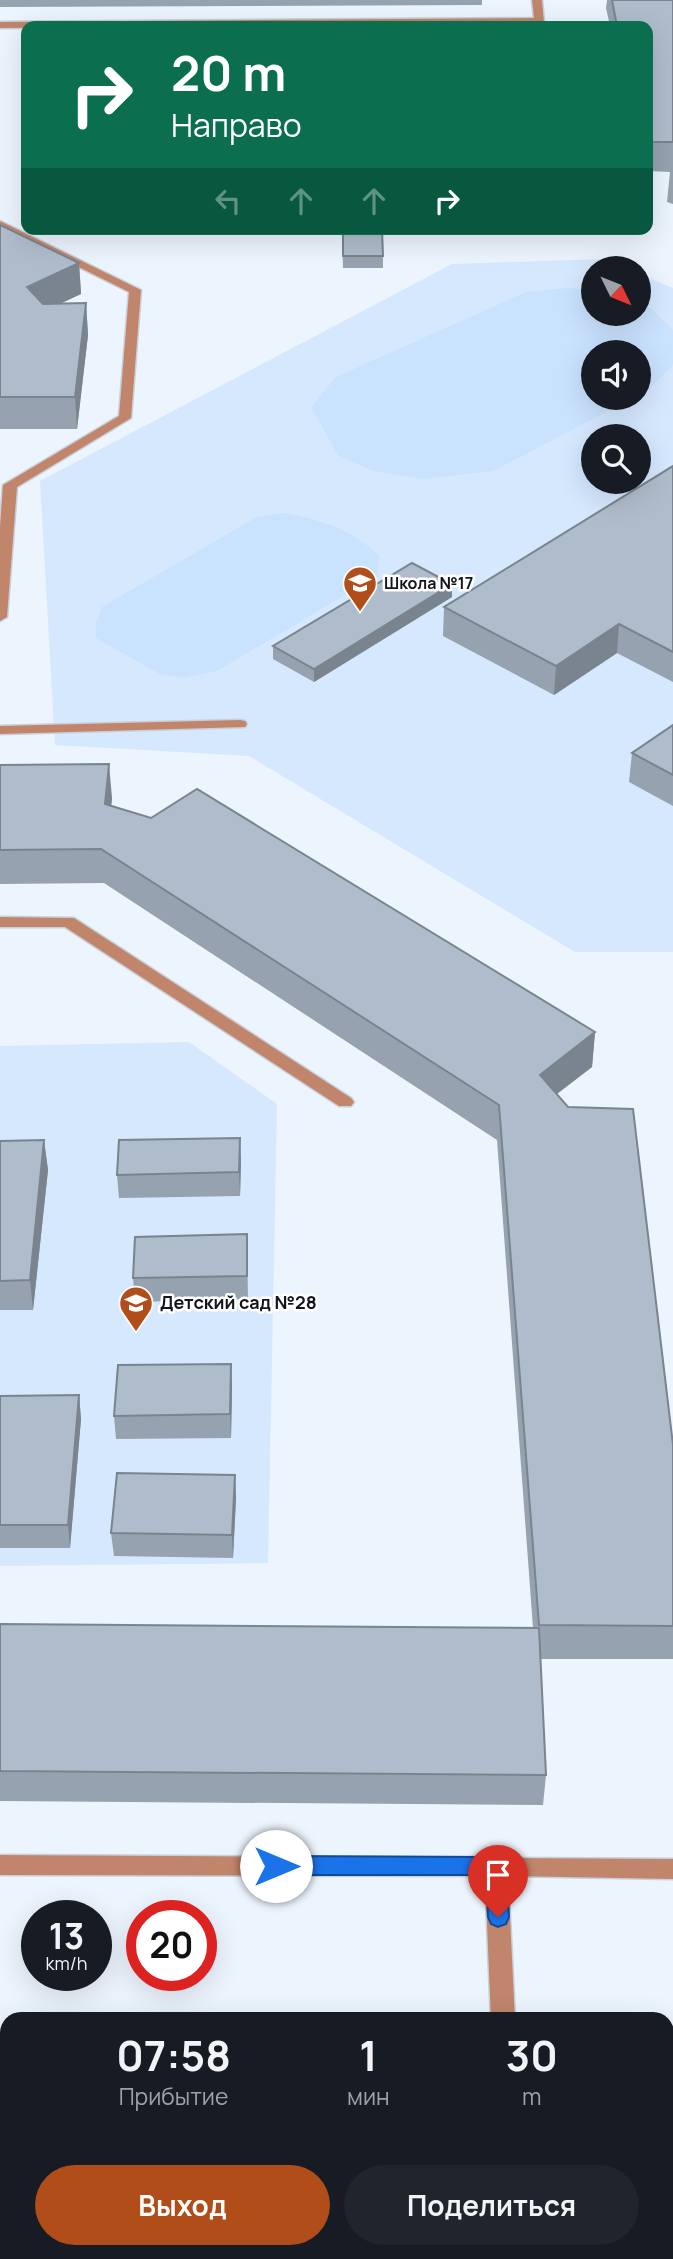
<!DOCTYPE html>
<html lang="ru">
<meta charset="utf-8">
<style>
:root{--surface:#171b24;--page:#20242c;--text:#f1f3f6;--muted:#9ea1a6;--accent:#b04d19}
body{margin:0;font-family:Manrope,sans-serif;background:var(--page);color:var(--text);height:100vh;display:flex;flex-direction:column;font-size:26px;white-space:nowrap}
*{box-sizing:border-box;margin:0}
p{font-size:23px;color:var(--muted)}
.icon{flex:none;width:38px;height:38px;fill:none;stroke:currentColor;stroke-width:2;stroke-linecap:round;stroke-linejoin:round}
.map{position:relative;flex:1;overflow:hidden}
.side{position:absolute;left:0px;top:2012px;width:674px;height:247px;display:flex;flex-direction:column;background:var(--surface);border-radius:21px 21px 0 0;box-shadow:0 7px 28px #0002}
.side>*{flex:none}
.guide{position:absolute;left:21px;top:21px;width:632px;height:214px;border-radius:14px;box-shadow:0 7px 28px #0002;background:#0b6e4f;color:#fff;overflow:hidden}
.needle{width:46px;rotate:133deg}
.tools{position:absolute;left:581px;top:256px;display:grid;gap:14px}
.tools a{display:grid;place-items:center;width:70px;height:70px;border-radius:50%;background:var(--surface);box-shadow:0 7px 28px #0002;font-size:35px}
.speed{position:absolute;left:21px;top:1900px;display:flex;gap:14px;font-size:35px;font-weight:700;text-align:center}
.speed>*{display:grid;place-content:center;width:91px;height:91px;border-radius:50%;background:var(--surface);box-shadow:0 7px 28px #0002;line-height:1}
.speed small{font-size:18px;font-weight:400}
.speed .limit{border:10px solid #d22;background:#fff;color:#111}
.pin{position:absolute;display:grid;place-items:center;width:60px;height:60px;color:#fff;margin:-72px -30px;border-radius:50% 50% 50% 0;rotate:-45deg;box-shadow:0 0 7px #0007}
.pin .icon{rotate:45deg}
.me{position:absolute;width:77px;margin:-38px;rotate:90deg;stroke-linejoin:round;filter:drop-shadow(0 0 5px #0008)}
.turn{display:flex;align-items:center;gap:24px;height:147px;padding:0 35px;font-size:32px}
.turn .icon{width:91px;height:91px;stroke-width:2.5}
.turn b{display:block;font-size:49px;line-height:60px}
.lanes{display:flex;align-items:center;height:66px;padding:0 35px;background:#0003;justify-content:center;gap:35px;direction:ltr}
.lanes .off{opacity:.35}
.eta{display:flex;justify-content:space-evenly;align-items:center;height:119px;text-align:center}
.eta b{font-size:42px;font-weight:700;line-height:49px}
.button{display:flex;gap:14px;margin-top:auto;padding:14px 35px}
.button a{flex:1;height:80px;border-radius:42px;background:var(--accent);color:#fff;font-size:28px;font-weight:700;line-height:80px;text-align:center}
.button a+a{background:var(--page);color:var(--text)}
.map>svg:first-child{display:block}
.built{fill:#d5e8fe;fill-rule:evenodd}
.green{fill:#c9e2fe}
.lines{fill:none;stroke-linecap:round;stroke-linejoin:round}
.minor-casing{stroke:#c9d0d9;stroke-width:3}
.minor{fill:#c1856c;fill-rule:evenodd}
.wall{fill:#96a2af}
.shaded-wall{fill:#7a848e}
.building{fill:#afbccb;stroke:#7a848e;stroke-width:2}
.route{fill:#1a73e8;stroke:#114b97;stroke-width:2}
.labels{text-anchor:middle;stroke-width:5;stroke-linejoin:round;paint-order:stroke}
.far-poi-label{font-size:16px;font-weight:bold;fill:#12161c;stroke:#fff;text-anchor:start}
.poi-label{font-size:18px;font-weight:bold;fill:#12161c;stroke:#fff;text-anchor:start}
</style>
<div class="map">
<svg width="673" height="2259" viewBox="0 0 673 2259">
<rect width="100%" height="100%" fill="#ecf4fd"/>
<g class="built">
<path d="M604 259 625 268H593V313H639V274L673 288V952H575L249 756 55 745 40 481 452 264ZM593 352H639V397H593ZM593 436H639V481H593Z"/>
<polygon points="189,1042 277,1104 268,1563 0,1566 0,1046"/>
</g>
<g class="green">
<polygon points="568,288 593,290 593,313 639,313 639,303 652,309 673,330 673,365 647,391 639,395 639,352 593,352 593,397 635,397 493,471 423,479 373,471 338,455 311,407 336,377 526,292"/>
<path d="M284 513C319 519 354 530 379 556L377 576 217 671 183 678 160 674 96 638V623L102 607 257 517Z"/>
</g>
<g class="lines">
<g class="minor-casing">
<g id="minor">
<polygon points="532,0 542,0 544,23 0,28 0,22 534,18"/>
<polygon points="0,221 141,290 131,418 17,487 7,617 0,621 0,527 3,485 119,416 129,292 0,228"/>
<polygon points="240,720 245,721 247,724 245,727 0,734 0,726"/>
<polygon points="0,917 74,918 351,1098 354,1102 351,1106 339,1106 65,927 0,927"/>
<polygon points="0,1855 673,1859 673,1879 508,1876 515,2020 491,2020 485,1876 0,1875"/>
<rect x="501" y="2252" width="24" height="7"/>
</g>
</g>
<use href="#minor" class="minor"/>
</g>
<g class="wall">
<polygon points="0,0 482,0 482,5 0,7"/>
<polygon points="607,0 673,0 673,204 667,202 670,172 648,171 648,26 610,26 606,8"/>
<polygon points="0,225 79,263 81,294 61,303 86,303 88,335 77,429 0,429"/>
<polygon points="342,229 383,256 383,268 343,268"/>
<polygon points="673,466 673,682 617,653 554,695 443,636 444,607"/>
<polygon points="452,584 452,597 314,682 273,659 273,646"/>
<polygon points="673,725 673,806 629,782 632,753"/>
<polygon points="0,765 112,798 111,806 595,1032 592,1067 557,1094 673,1445 673,1659 540,1659 546,1775 543,1805 0,1801 0,1624 533,1628 497,1140 104,883 0,884"/>
<polygon points="44,1140 48,1170 33,1310 0,1310 0,1141"/>
<polygon points="241,1161 240,1196 119,1198 117,1175"/>
<polygon points="247,1234 248,1299 135,1302 133,1278"/>
<polygon points="231,1364 232,1388 231,1438 116,1439 114,1416"/>
<polygon points="79,1395 81,1419 70,1548 0,1548 0,1396"/>
<polygon points="235,1475 236,1498 233,1558 114,1556 111,1533"/>
</g>
<g class="shaded-wall">
<polygon points="79,263 81,294 30,318 27,287"/>
<polygon points="86,303 88,335 77,429 75,397"/>
<polygon points="452,584 452,597 314,682 314,669"/>
<polygon points="619,624 617,653 554,695 556,666"/>
<polygon points="109,764 112,798 108,838 105,804"/>
<polygon points="595,1032 592,1067 537,1109 540,1075"/>
<polygon points="240,1138 241,1161 240,1196 239,1172"/>
<polygon points="44,1140 48,1170 33,1310 30,1280"/>
<polygon points="231,1364 232,1388 231,1438 230,1414"/>
<polygon points="79,1395 81,1419 70,1548 68,1525"/>
<polygon points="235,1475 236,1498 233,1558 232,1535"/>
</g>
<g class="building">
<polygon points="612,0 673,0 673,142 648,142 648,26 617,26"/>
<polygon points="0,225 79,263 27,287 43,304 86,303 75,397 0,397"/>
<polygon points="343,229 382,229 383,256 343,256"/>
<polygon points="673,466 673,652 619,624 556,666 444,607"/>
<polygon points="412,563 452,584 314,669 273,646"/>
<polygon points="673,725 673,775 632,753"/>
<polygon points="109,764 105,804 151,818 197,789 595,1032 540,1075 568,1107 633,1109 673,1445 673,1626 539,1625 499,1105 101,849 0,850 0,765"/>
<polygon points="240,1138 239,1172 117,1175 119,1140"/>
<polygon points="44,1140 30,1280 0,1281 0,1141"/>
<polygon points="247,1234 247,1276 133,1278 135,1237"/>
<polygon points="231,1364 230,1414 114,1416 118,1365"/>
<polygon points="79,1395 68,1525 0,1525 0,1396"/>
<polygon points="117,1473 235,1475 232,1535 111,1533"/>
<polygon points="0,1624 539,1628 546,1775 0,1771"/>
</g>
<polygon class="route" points="276,1856 496,1857 503,1860 506,1866 509,1917 506,1924 498,1927 491,1924 488,1917 486,1875 276,1875 268,1872 265,1866 268,1859"/>
<defs>
<g id="school-pin" transform="scale(1.75)"><path d="M0 17L-7.5 6A9.5 9.5 0 1 1 7.5 6Z" fill="#b04d19" stroke="#fff"/><path d="M0-5L7-2L0 1L-7-2ZM-4 1L0 2.5L4 1V4Q0 6-4 4Z" fill="#fff"/></g>
</defs>
<g fill-rule="evenodd">
<use href="#school-pin" x="360" y="583"/>
<use href="#school-pin" x="136" y="1303"/>
</g>
<g class="labels">
<g class="far-poi-label">
<text x="384" y="589">Школа №17</text>
</g>
<g class="poi-label">
<text x="160" y="1309">Детский сад №28</text>
</g>
</g>
</svg>
<div class="tools">
<a><svg class="needle" viewBox="-14 -14 28 28"><path d="M0-13l5 13h-10z" fill="#e53935"/><path d="M0 13l5-13h-10z" fill="#9ea1a6"/></svg></a>
<a><svg class="icon" aria-label="sound" viewBox="0 0 24 24"><path d="M4 9h4l5-4v14l-5-4H4zM17 9q2 3 0 6"/></svg></a>
<a><svg class="icon" aria-label="search" viewBox="0 0 24 24"><circle cx="10" cy="10" r="6"/><path d="M15 15l6 6"/></svg></a>
</div>
<div class="speed"><div>13<small>km/h</small></div><div class="limit">20</div></div>
<div class="pin" style="left:498px;top:1917px;background:#d93025"><svg class="icon" aria-label="arrive" viewBox="0 0 24 24"><path d="M6 21V4h12l-3 4 3 4H6"/></svg></div>
<svg class="me" style="left:276px;top:1866px" viewBox="-20 -20 40 40"><circle r="19" fill="#fff"/><path d="M0-13L10 11 0 6-10 11z" fill="#1a73e8"/></svg>
<div class="guide">
<div class="turn"><svg class="icon" aria-label="right" viewBox="0 0 24 24"><path d="M7 20v-9h11M14 6l5 5-5 5"/></svg><div><b>20 m</b>Направо</div></div>
<div class="lanes"><svg class="icon off" aria-label="left" viewBox="0 0 24 24"><path d="M17 20v-9H6M10 6l-5 5 5 5"/></svg><svg class="icon off" aria-label="ahead" viewBox="0 0 24 24"><path d="M12 20V5M6 11l6-6 6 6"/></svg><svg class="icon off" aria-label="ahead" viewBox="0 0 24 24"><path d="M12 20V5M6 11l6-6 6 6"/></svg><svg class="icon" aria-label="right" viewBox="0 0 24 24"><path d="M7 20v-9h11M14 6l5 5-5 5"/></svg></div>
</div>
<section class="side">
<div class="eta">
<div><b>07:58</b><p>Прибытие</p></div>
<div><b>1</b><p>мин</p></div>
<div><b>30</b><p>m</p></div>
</div>
<div class="button"><a>Выход</a><a>Поделиться</a></div>
</section>
</div>
